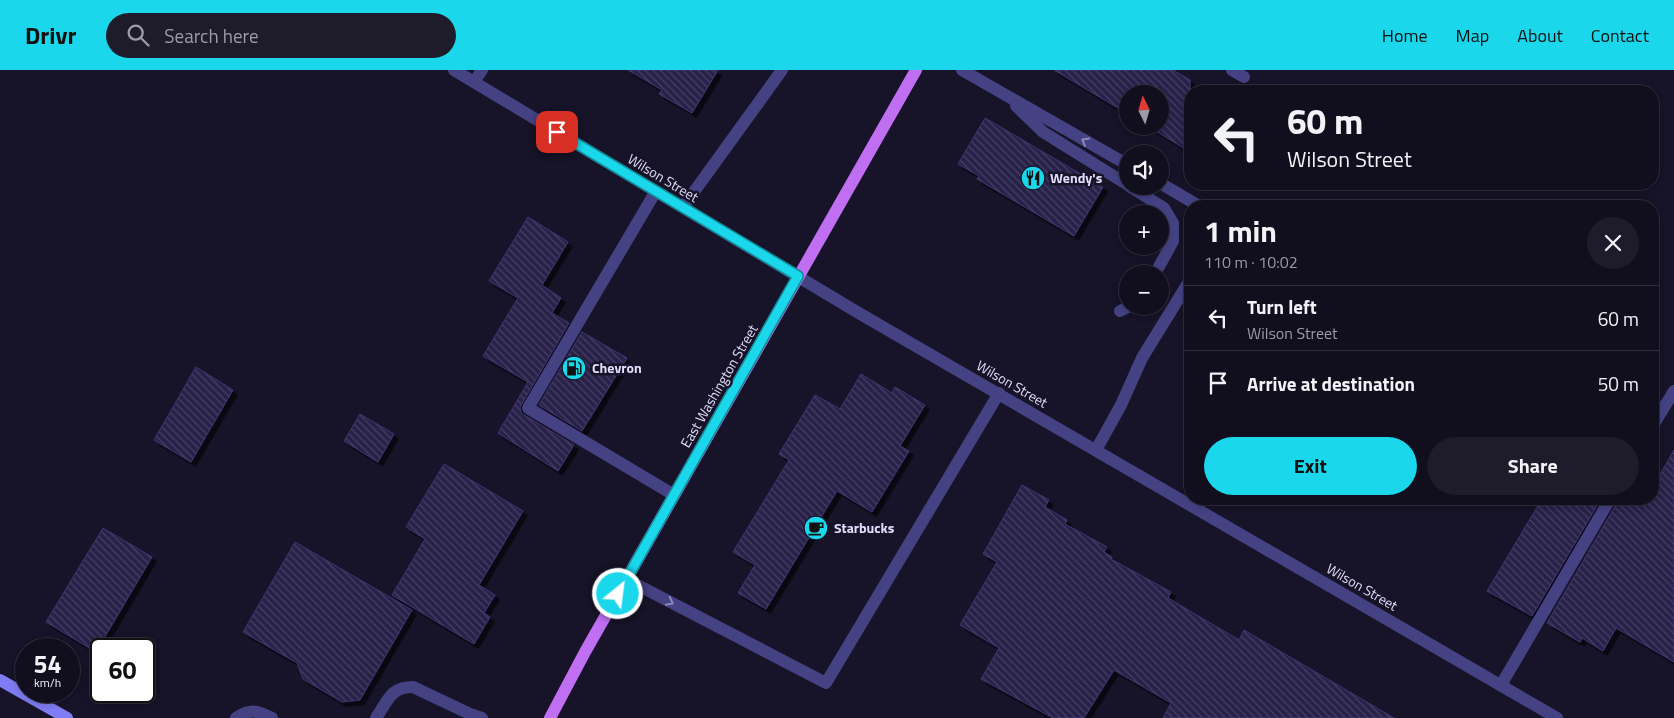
<!DOCTYPE html>
<meta charset="utf-8">
<style>
:root{--surface:#110e1e;--page:#1e1c2b;--text:#f1f3f6;--muted:#9c9ca4;--line:#302e3c;--accent:#1bd7eb}
body{margin:0;font-family:"Titillium Web",sans-serif;background:var(--page);color:var(--text);height:100vh;display:flex;flex-direction:column;font-size:19px;white-space:nowrap}
*{box-sizing:border-box;margin:0}
p{font-size:16px;color:var(--muted)}
.icon{flex:none;width:28px;height:28px;fill:none;stroke:currentColor;stroke-width:2;stroke-linecap:round;stroke-linejoin:round}
.map{position:relative;flex:1;overflow:hidden}
.sheet{position:absolute;left:1184px;top:130px;width:475px;height:305px;display:flex;flex-direction:column;background:var(--surface);border-radius:20px;box-shadow:0 2px 8px #0003,0 0 0 1px var(--line)}
.sheet>*{flex:none}
.guide{position:absolute;left:1184px;top:15px;width:475px;height:105px;border-radius:20px;box-shadow:0 2px 8px #0003,0 0 0 1px var(--line);background:#110e1e;color:var(--text);overflow:hidden}
.needle{width:32px;rotate:355deg}
.fabs{position:absolute;left:1119px;top:15px;display:grid;gap:10px}
.fabs a{display:grid;place-items:center;width:50px;height:50px;border-radius:50%;background:var(--surface);box-shadow:0 2px 8px #0003,0 0 0 1px var(--line);font-size:25px}
.speed{position:absolute;left:15px;top:568px;display:flex;gap:10px;font-size:25px;font-weight:700;text-align:center}
.speed>*{display:grid;place-content:center;width:65px;height:65px;border-radius:50%;background:var(--surface);box-shadow:0 2px 8px #0003,0 0 0 1px var(--line);line-height:1}
.speed small{font-size:12px;font-weight:400}
.speed .limit{border:2px solid #111;border-radius:8px;background:#fff;color:#111}
.pin{position:absolute;display:grid;place-items:center;width:42px;height:42px;color:#fff;margin:-21px;border-radius:10px;box-shadow:0 2px 8px #0006}
.me{position:absolute;width:55px;margin:-28px;rotate:29deg;stroke-linejoin:round;filter:drop-shadow(0 0 4px #0008)}
.turn{display:flex;align-items:center;gap:18px;height:105px;padding:0 20px;font-size:22px}
.turn .icon{width:65px;height:65px;stroke-width:2.5}
.turn b{display:block;font-size:35px;line-height:42px}
.round{display:grid;place-items:center;flex:none;width:52px;height:52px;border-radius:26px;background:var(--page)}
.headline{display:flex;align-items:center;justify-content:space-between;height:85px;padding:0 20px}
h1{font-size:30px;font-weight:700;line-height:38px}
.cta{display:flex;gap:10px;margin-top:auto;padding:10px 20px}
.cta a{flex:1;height:58px;border-radius:30px;background:var(--accent);color:#111;font-size:20px;font-weight:700;line-height:58px;text-align:center}
.cta a+a{background:var(--page);color:var(--text)}
ul{padding:0;list-style:none}
li{display:flex;align-items:center;gap:15px;height:65px;padding:0 20px;border-top:1px solid var(--line)}
li div{flex:1}
li b{display:block;font-size:19px}
li em{font-style:normal}
header{display:flex;align-items:center;gap:30px;box-sizing:border-box;height:70px;padding:0 25px;background:var(--accent);color:#111}
header strong{font-size:24px}
nav{display:flex;gap:28px;margin-inline-start:auto;font-size:18px}
.search{width:350px;height:45px;background:var(--page);display:flex;align-items:center;gap:12px;box-sizing:border-box;padding:0 18px;border-radius:28px;color:var(--muted);font-size:19px}
.map>svg:first-child{display:block}
.building{fill:url(#building-back-hatch);stroke:#413572;filter:url(#shadow)}
.lines{fill:none;stroke-linecap:round;stroke-linejoin:round}
.service{stroke:#444283;stroke-width:12}
.minor{stroke:#444283;stroke-width:12}
.secondary{stroke:#7f7df3;stroke-width:12}
.primary{stroke:#c06ef2;stroke-width:12}
.oneway{stroke:#8b88b9}
.route-casing{stroke:#128c99;stroke-width:12}
.route{stroke:#1bd7eb;stroke-width:9}
.labels{text-anchor:middle;stroke-width:5;stroke-linejoin:round;paint-order:stroke}
.street-label{font-size:14px;fill:#e1ddfc;stroke:#171328}
.poi-label{font-size:14px;font-weight:bold;fill:#e1ddfc;stroke:#171328;text-anchor:start}
</style>
<header>
<strong>Drivr</strong>
<div class="search"><svg class="icon" aria-label="search" viewBox="0 0 24 24"><circle cx="10" cy="10" r="6"/><path d="M15 15l6 6"/></svg>Search here</div>
<nav><a>Home</a><a>Map</a><a>About</a><a>Contact</a></nav>
</header>
<div class="map">
<svg width="1674" height="648" viewBox="0 0 1674 648">
<defs>
<pattern id="building-back-hatch" width="6" height="6" patternUnits="userSpaceOnUse" patternTransform="scale(1.25)"><rect width="6" height="6" fill="#282148"/><path d="M-1 5l2 2M0 0l6 6M5-1l2 2" fill="none" stroke="#474163"/></pattern>
<filter id="shadow"><feDropShadow dx="4.5" dy="4.5" stdDeviation="0" flood-color="#0009"/></filter>
</defs>
<rect width="100%" height="100%" fill="#171328"/>
<g class="building">
<polygon points="628,0 718,0 692,43 659,24 662,20"/>
<polygon points="1054,0 1173,0 1190,10 1190,82 1148,56 1160,56 1160,24 1128,24 1128,44"/>
<polygon points="985,48 1103,117 1074,166 977,109 979,106 958,94"/>
<polygon points="528,147 568,172 542,215 561,228 552,243 569,253 520,337 521,342 524,345 574,375 558,401 498,363 528,312 483,286 518,228 489,211"/>
<polygon points="582,262 627,288 582,361 539,335"/>
<polygon points="196,297 233,320 191,392 154,370"/>
<polygon points="861,304 892,323 895,317 925,335 900,376 909,381 872,442 837,421 766,539 738,523 755,495 733,482 789,390 779,384 815,325 840,339"/>
<polygon points="360,344 394,364 378,392 344,371"/>
<polygon points="1674,380 1674,592 1616,558 1603,581 1582,568 1580,572 1547,553 1617,433 1618,429 1652,429 1652,419"/>
<polygon points="444,394 523,441 479,515 495,525 484,543 490,547 474,574 392,525 425,469 406,457"/>
<polygon points="1022,415 1049,430 1045,437 1067,450 1065,454 1107,477 1104,482 1112,487 1111,489 1171,522 1168,528 1239,570 1244,560 1394,648 1163,648 1171,633 1114,600 1084,648 1053,648 981,609 999,578 960,555 997,492 983,484"/>
<polygon points="1542,429 1601,429 1532,546 1487,521"/>
<polygon points="103,458 152,487 96,582 46,552"/>
<polygon points="295,472 412,540 360,630 342,632 303,609 297,593 243,562"/>
</g>
<g class="lines">
<g class="service">
<polyline points="962,0 1128,95"/>
<polyline points="1232,0 1244,7"/>
<polyline points="474,12 482,0"/>
<polyline points="1016,36 1043,62 1128,115"/>
<polyline points="1160,113 1199,136"/>
<polyline points="1129,116 1164,138 1173,153 1173,171 1155,204"/>
<polyline points="656,121 528,338 674,425"/>
<polyline points="683,137 782,0"/>
<polyline points="1120,241 1130,236"/>
<polyline points="1652,357 1674,321"/>
<polyline points="1096,380 1121,335 1142,288 1190,210"/>
<polyline points="626,509 826,613 999,323"/>
<polyline points="1501,615 1610,429"/>
<path d="M236 648C251 638 257 641 272 648"/>
<path d="M376 648C388 631 390 617 413 617L470 644 482 648"/>
</g>
<polyline class="minor" points="454,0 857,242 1557,648"/>
<polyline class="secondary" points="0,610 67,648"/>
<polyline class="primary" points="550,648 585,582 916,0"/>
</g>
<defs><path id="oneway-chevron" d="M-2-3.5L2.5 0L-2 3.5" fill="none" stroke-width="1.6" stroke-linecap="round" stroke-linejoin="round" transform="scale(1.25)"/></defs>
<g class="oneway">
<use href="#oneway-chevron" transform="translate(1085 71) rotate(-150)"/>
<use href="#oneway-chevron" transform="translate(670 532) rotate(27)"/>
</g>
<g class="lines">
<g class="route-casing">
<polyline id="route" points="557,62 798,206 618,524"/>
</g>
<use href="#route" class="route"/>
</g>
<defs>
<g id="restaurant-disc" transform="scale(1.25)"><circle r="9.5" fill="#1bd7eb" stroke="#171328"/><path d="M-5-6h1v4h1v-4h1v4h1v-4h1v5L-1.5 .5V6h-2V.5L-5-1ZM5-6V6H3V1.5H1.5Q1.5-4 5-6Z" fill="#111"/></g>
<g id="fuel-disc" transform="scale(1.25)"><circle r="9.5" fill="#1bd7eb" stroke="#171328"/><path d="M-5.5-6h7V0h2V4h1.3V-2.5L3-4.5l.8-.8L6-3V5H2.5V1h-1V6h-7ZM-4.2-4.7v3.2H.2V-4.7Z" fill="#111"/></g>
<g id="cafe-disc" transform="scale(1.25)"><circle r="9.5" fill="#1bd7eb" stroke="#171328"/><path d="M-5.5-4.5H6V0H3Q3 3.5 0 3.5H-2.5Q-5.5 3.5-5.5 0ZM3-3.2v2h1.7v-2ZM-6 4.5H4V6H-6Z" fill="#111"/></g>
</defs>
<g fill-rule="evenodd">
<use href="#restaurant-disc" x="1033" y="108"/>
<use href="#fuel-disc" x="574" y="298"/>
<use href="#cafe-disc" x="816" y="458"/>
</g>
<g class="labels">
<g class="street-label">
<text transform="translate(663 108) rotate(31)" y="5">Wilson Street</text>
<text transform="translate(1012 314) rotate(30)" y="5">Wilson Street</text>
<text transform="translate(719 316) rotate(-60)" y="5">East Washington Street</text>
<text transform="translate(1362 517) rotate(30)" y="5">Wilson Street</text>
</g>
<g class="poi-label">
<text x="1050" y="113">Wendy's</text>
<text x="592" y="303">Chevron</text>
<text x="834" y="463">Starbucks</text>
</g>
</g>
</svg>
<div class="fabs">
<a><svg class="needle" viewBox="-14 -14 28 28"><path d="M0-13l5 13h-10z" fill="#e53935"/><path d="M0 13l5-13h-10z" fill="#9c9ca4"/></svg></a>
<a><svg class="icon" aria-label="sound" viewBox="0 0 24 24"><path d="M4 9h4l5-4v14l-5-4H4zM17 9q2 3 0 6"/></svg></a>
<a>+</a>
<a>−</a>
</div>
<div class="speed"><div>54<small>km/h</small></div><div class="limit">60</div></div>
<div class="pin" style="left:557px;top:62px;background:#d93025"><svg class="icon" aria-label="arrive" viewBox="0 0 24 24"><path d="M6 21V4h12l-3 4 3 4H6"/></svg></div>
<svg class="me" style="left:618px;top:524px" viewBox="-20 -20 40 40"><circle r="17" fill="#1bd7eb" stroke="#fff" stroke-width="3"/><path d="M0-11L8 9 0 5-8 9z" fill="#fff"/></svg>
<div class="guide">
<div class="turn"><svg class="icon" aria-label="left" viewBox="0 0 24 24"><path d="M17 20v-9H6M10 6l-5 5 5 5"/></svg><div><b>60 m</b>Wilson Street</div></div>
</div>
<section class="sheet">
<div class="headline"><div><h1>1 min</h1><p>110 m · 10:02</p></div><a class="round"><svg class="icon" aria-label="close" viewBox="0 0 24 24"><path d="M6 6l12 12M18 6L6 18"/></svg></a></div>
<ul>
<li><svg class="icon" aria-label="left" viewBox="0 0 24 24"><path d="M17 20v-9H6M10 6l-5 5 5 5"/></svg><div><b>Turn left</b><p>Wilson Street</p></div><em>60 m</em></li>
<li><svg class="icon" aria-label="arrive" viewBox="0 0 24 24"><path d="M6 21V4h12l-3 4 3 4H6"/></svg><div><b>Arrive at destination</b></div><em>50 m</em></li>
</ul>
<div class="cta"><a>Exit</a><a>Share</a></div>
</section>
</div>
